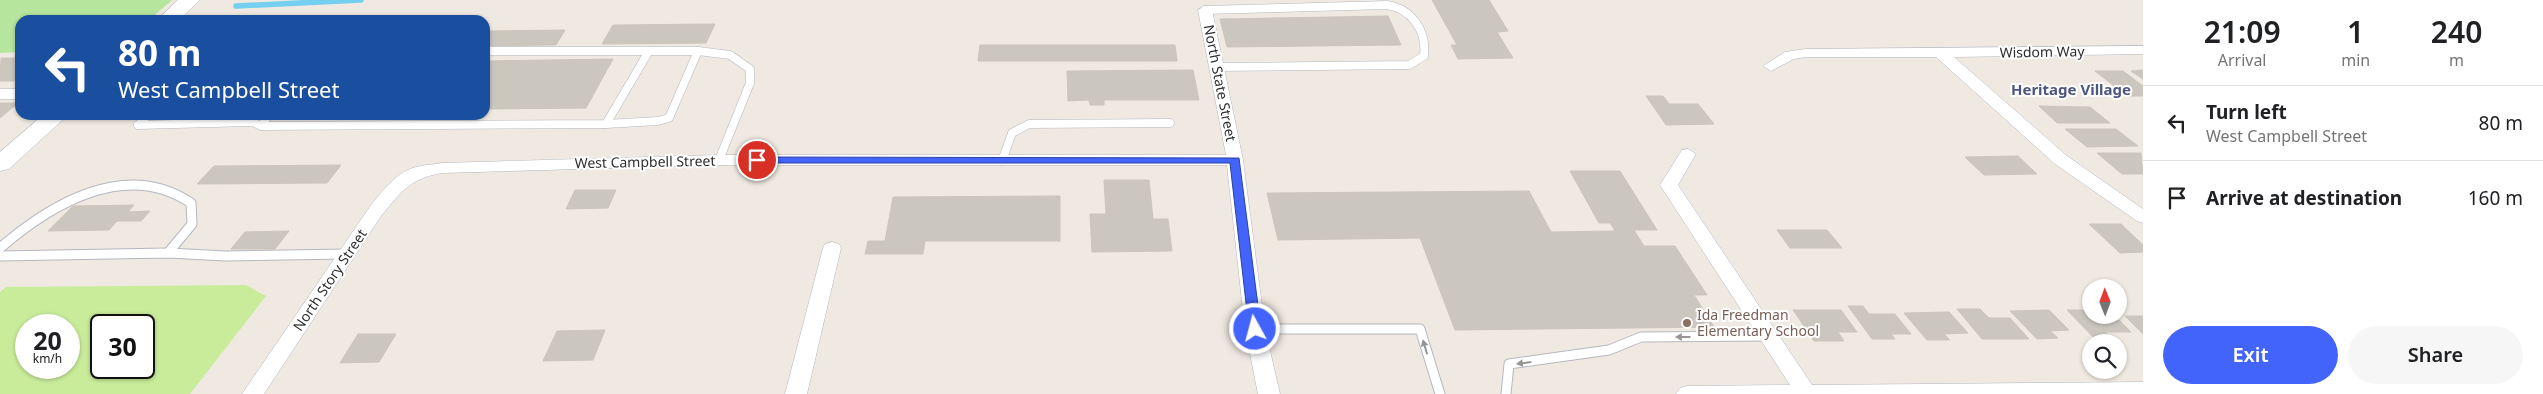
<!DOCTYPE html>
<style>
:root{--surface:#fff;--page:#f6f6f6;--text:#202124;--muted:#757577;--line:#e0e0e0;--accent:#4264fb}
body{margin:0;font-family:"Noto Sans",sans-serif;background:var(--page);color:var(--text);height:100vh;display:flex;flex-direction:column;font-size:19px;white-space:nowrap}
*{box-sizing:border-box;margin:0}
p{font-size:16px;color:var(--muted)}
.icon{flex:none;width:28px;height:28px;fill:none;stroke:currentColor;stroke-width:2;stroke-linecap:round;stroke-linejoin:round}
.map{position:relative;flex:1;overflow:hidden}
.details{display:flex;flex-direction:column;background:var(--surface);width:400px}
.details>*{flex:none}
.banner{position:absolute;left:15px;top:15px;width:475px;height:105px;border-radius:15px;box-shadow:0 1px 4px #0004;background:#1a4fa0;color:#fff;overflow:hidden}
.needle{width:32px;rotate:359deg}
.tools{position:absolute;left:2082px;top:279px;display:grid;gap:10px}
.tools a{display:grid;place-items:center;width:45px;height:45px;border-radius:50%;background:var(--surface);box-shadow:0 1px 4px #0004;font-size:25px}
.speed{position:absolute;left:15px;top:314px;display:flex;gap:10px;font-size:25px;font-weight:700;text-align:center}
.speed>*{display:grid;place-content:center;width:65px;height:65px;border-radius:50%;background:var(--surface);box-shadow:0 1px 4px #0004;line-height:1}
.speed small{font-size:12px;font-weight:400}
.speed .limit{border:2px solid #111;border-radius:8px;background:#fff;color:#111}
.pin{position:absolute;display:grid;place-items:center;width:42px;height:42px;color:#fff;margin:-21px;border:2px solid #fff;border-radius:50%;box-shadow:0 1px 5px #0007}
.me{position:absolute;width:55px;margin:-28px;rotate:353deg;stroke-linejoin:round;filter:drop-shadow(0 0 4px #0008)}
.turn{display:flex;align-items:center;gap:18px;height:105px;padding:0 20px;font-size:22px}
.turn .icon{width:65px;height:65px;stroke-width:2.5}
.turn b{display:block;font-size:35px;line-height:42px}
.eta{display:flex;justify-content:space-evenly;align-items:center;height:85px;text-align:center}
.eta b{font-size:30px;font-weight:600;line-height:35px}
.action{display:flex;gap:10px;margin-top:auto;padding:10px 20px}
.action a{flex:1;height:58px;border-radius:30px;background:var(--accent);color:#fff;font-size:20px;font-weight:600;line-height:58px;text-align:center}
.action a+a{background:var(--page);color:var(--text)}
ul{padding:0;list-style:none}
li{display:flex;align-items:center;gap:15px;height:75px;padding:0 20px;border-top:1px solid var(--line)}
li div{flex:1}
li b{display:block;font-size:19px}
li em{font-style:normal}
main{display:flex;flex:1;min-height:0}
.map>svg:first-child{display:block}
.green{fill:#b6e59e}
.pitch{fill:#c9ec9a;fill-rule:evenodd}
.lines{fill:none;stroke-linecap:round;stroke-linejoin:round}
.stream{stroke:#75cff0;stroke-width:5.5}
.building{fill:#cbc7bf;stroke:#cbc5ba}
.service-far1-casing{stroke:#b4b7c1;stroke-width:9}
.service-casing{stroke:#b4b7c1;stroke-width:11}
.minor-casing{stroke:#b4b7c1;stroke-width:1}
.secondary-casing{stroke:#b4b7c1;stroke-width:1}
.service-far1{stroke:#fff;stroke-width:8}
.service{stroke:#fff;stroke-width:9}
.minor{fill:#fff;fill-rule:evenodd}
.secondary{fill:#fff;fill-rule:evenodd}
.oneway{fill:#969696}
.route{fill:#4264fb;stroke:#2b41a3}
.education-dot{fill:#8d6e63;stroke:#fff;stroke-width:2}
.labels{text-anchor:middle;stroke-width:4;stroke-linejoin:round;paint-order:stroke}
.street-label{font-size:14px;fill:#2e2e2e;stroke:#fff}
.education-label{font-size:14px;fill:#785e54;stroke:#fff;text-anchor:start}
.neighbourhood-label{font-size:15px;font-weight:bold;fill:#4d5680;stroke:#fff}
</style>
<main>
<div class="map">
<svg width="2143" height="394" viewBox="0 0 2143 394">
<rect width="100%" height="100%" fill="#efe9e1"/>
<polygon class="green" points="0,0 172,0 149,20 20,20 20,52 0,53"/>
<path class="pitch" d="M246 285 266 296 190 394H0V292L6 287ZM26 325H69V368H26ZM101 325H144V368H101Z"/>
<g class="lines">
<polyline class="stream" points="236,6 361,0"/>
</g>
<g class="building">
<polygon points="1432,0 1489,0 1508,31 1497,32 1513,58 1458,59 1451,45 1457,45"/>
<polygon points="1388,16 1401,45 1227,47 1220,19"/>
<polygon points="715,24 706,43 602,44 613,25"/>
<polygon points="565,30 556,45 485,46 485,31"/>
<polygon points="980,45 1175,45 1177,61 978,61"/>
<polygon points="1,58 20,58 20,81 0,81"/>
<polygon points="613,59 586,108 485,109 485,61"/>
<polygon points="1193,70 1199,100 1104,100 1104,105 1090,105 1089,100 1068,101 1067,71"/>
<polygon points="2143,70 2143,79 2131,71"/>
<polygon points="2095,71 2123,71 2143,86 2143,96 2127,96"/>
<polygon points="1646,96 1663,96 1669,104 1698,104 1714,124 1666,125"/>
<polygon points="0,103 18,103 0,118"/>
<polygon points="2039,106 2090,107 2110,123 2057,123"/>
<polygon points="2065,129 2116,129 2138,146 2087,147"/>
<polygon points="2097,153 2141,153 2143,174 2122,174"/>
<polygon points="2018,156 2037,174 1984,175 1965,157"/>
<polygon points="341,165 327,183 197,184 214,166"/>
<polygon points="1570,171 1620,171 1657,230 1634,230 1644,246 1675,246 1707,295 1694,295 1714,327 1455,330 1420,238 1278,240 1267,193 1529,191 1551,232 1615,231 1610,223 1599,223"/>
<polygon points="1104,180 1149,180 1153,219 1168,219 1172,251 1092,252 1090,214 1106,214"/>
<polygon points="575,190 616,190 608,208 566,209"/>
<polygon points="1060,196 1060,241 925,241 923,254 865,254 868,241 885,241 893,197"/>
<polygon points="134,205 128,212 150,211 141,221 117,221 109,230 48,231 73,206"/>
<polygon points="2089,224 2121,224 2143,245 2143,252 2120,253"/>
<polygon points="1777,230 1827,230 1842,248 1790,248"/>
<polygon points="289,231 275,249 231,249 245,232"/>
<polygon points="1848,306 1863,306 1869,314 1895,314 1911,334 1891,334 1895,339 1872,339"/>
<polygon points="1957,309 1980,309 1989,318 2010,318 2029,339 1982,339"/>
<polygon points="1793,310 1841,310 1857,332 1838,332 1844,341 1814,341"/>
<polygon points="2049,310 2069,330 2050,331 2058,338 2037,339 2010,311"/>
<polygon points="2067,310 2091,310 2091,315 2114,315 2131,332 2105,332 2116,342 2098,342"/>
<polygon points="1949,312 1968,333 1944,334 1950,340 1927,340 1904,313"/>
<polygon points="2125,316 2143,316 2143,334"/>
<polygon points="605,330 593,360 543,361 557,331"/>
<polygon points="358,334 396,334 379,362 340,363"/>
</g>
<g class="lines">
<g class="service-far1-casing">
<g id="service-far1">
<path d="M1205 10 1387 5C1412 9 1427 31 1424 56L1409 65 1217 67"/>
<polyline points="485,51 698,51 730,55 750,69 750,83 719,160"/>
<polyline points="239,115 261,126 606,124 658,121 669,118 698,51"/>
<polyline points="606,124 649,51"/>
<polyline points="138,125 250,122"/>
<polyline points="138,125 148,115"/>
<polyline points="261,126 269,115"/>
<polyline points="1002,161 1012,133 1029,124 1170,123"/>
</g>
</g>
<g class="service-casing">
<g id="service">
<path d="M0 248C51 204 126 159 191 203L192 224 168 253"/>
<polyline points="0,256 168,253 226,256 348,254"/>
<polyline points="1255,329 1420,329 1440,394"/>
<polyline points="1506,394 1509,364 1609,350 1641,337 1767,336"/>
</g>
</g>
<g class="minor-casing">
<g id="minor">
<path d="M1205 6 1212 10 1243 160 1265 329 1280 394H1258L1245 329 1227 165H719L442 173C409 179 402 191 381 216L264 394H242L369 208C380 194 393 176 410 169 419 165 432 165 442 163L719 155H1226L1198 10Z"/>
<polygon points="2143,46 2143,54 1954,57 2067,156 2143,209 2143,223 2137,221 2055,164 1936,57 1806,57 1794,59 1771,71 1763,66 1785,52 1806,49"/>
<rect x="0" y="89" width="20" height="10"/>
<polygon points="1688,149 1696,154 1678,185 1812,385 2143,382 2143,394 1676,394 1680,388 1687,386 1790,385 1660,185 1682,150"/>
<polygon points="832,242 839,244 841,248 807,394 785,394 823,248 825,244"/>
</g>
</g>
<g class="secondary-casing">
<g id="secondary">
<polygon points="178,0 200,0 179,20 157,20"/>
<polygon points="43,115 68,115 9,169 0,171 0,152"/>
</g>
</g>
<use href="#service-far1" class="service-far1"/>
<use href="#service" class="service"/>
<use href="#minor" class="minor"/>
<use href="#secondary" class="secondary"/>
</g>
<defs><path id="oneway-solid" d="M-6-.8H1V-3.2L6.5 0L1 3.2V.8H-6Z" transform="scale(1.25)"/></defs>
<g class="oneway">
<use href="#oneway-solid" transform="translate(1683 337) rotate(180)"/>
<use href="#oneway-solid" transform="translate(1425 347) rotate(-107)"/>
<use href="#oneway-solid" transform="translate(1524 363) rotate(173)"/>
</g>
<polygon class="route" points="757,157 1239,158 1261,329 1255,334 1249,329 1230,163 753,163 753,158"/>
<circle class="education-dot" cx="1687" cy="323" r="5"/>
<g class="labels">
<g class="street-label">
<text transform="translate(2042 52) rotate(-1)" y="5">Wisdom Way</text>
<text transform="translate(1220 83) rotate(79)" y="5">North State Street</text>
<text transform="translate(645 162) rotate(-1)" y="5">West Campbell Street</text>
<text transform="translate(330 280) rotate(-56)" y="5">North Story Street</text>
</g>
<g class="education-label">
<text x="1697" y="320">Ida Freedman<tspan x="1697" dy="16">Elementary School</tspan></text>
</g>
<g class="neighbourhood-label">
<text x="2071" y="95">Heritage Village</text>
</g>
</g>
</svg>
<div class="tools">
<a><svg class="needle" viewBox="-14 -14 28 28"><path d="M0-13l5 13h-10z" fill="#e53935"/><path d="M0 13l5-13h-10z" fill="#757577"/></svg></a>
<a><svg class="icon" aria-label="search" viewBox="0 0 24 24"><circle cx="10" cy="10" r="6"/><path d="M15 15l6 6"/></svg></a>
</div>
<div class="speed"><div>20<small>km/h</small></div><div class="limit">30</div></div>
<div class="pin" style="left:757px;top:160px;background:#d93025"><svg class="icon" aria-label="arrive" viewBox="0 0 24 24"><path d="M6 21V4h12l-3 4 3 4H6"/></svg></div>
<svg class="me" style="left:1255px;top:329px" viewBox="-20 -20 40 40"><circle r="17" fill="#4264fb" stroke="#fff" stroke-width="3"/><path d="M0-11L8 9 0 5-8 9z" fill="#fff"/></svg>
<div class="banner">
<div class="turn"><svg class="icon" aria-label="left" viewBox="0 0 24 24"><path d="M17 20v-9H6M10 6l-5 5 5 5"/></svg><div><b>80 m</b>West Campbell Street</div></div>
</div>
</div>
<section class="details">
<div class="eta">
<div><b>21:09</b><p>Arrival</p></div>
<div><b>1</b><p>min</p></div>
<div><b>240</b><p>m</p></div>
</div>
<ul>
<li><svg class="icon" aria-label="left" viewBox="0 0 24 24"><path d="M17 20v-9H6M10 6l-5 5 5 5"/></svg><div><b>Turn left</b><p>West Campbell Street</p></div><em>80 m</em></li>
<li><svg class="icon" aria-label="arrive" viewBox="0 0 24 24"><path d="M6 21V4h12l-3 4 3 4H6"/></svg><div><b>Arrive at destination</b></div><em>160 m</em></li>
</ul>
<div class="action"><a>Exit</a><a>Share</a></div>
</section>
</main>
